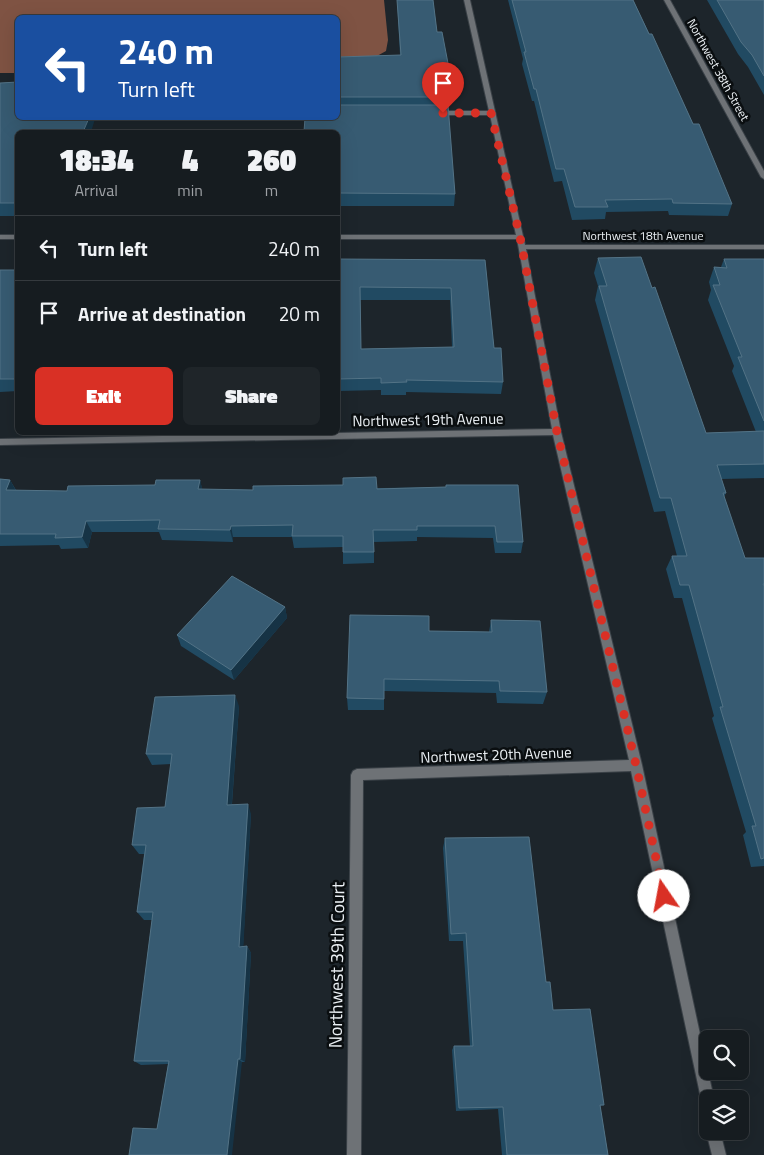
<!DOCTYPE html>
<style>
:root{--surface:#161c20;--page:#1f2529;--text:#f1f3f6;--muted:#9ea1a5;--line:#353a3e;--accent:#d93025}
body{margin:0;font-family:"Titillium Web",sans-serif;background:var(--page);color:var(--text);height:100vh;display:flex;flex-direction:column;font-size:19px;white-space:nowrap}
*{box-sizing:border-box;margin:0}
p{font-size:16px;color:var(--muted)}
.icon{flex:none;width:28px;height:28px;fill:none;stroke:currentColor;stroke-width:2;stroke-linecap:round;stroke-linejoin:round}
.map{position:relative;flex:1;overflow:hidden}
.details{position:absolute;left:15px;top:130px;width:325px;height:305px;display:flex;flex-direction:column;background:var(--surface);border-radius:8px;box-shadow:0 5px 20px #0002,0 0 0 1px var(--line)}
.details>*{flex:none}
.top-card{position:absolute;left:15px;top:15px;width:325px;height:105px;border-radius:8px;box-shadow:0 5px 20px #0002,0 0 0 1px var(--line);background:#1a4fa0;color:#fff;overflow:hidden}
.fabs{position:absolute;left:699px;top:1030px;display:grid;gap:10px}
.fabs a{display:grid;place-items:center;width:50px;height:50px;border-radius:8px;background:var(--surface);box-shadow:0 5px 20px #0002,0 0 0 1px var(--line);font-size:25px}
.pin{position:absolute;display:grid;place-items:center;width:42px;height:42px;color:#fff;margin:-51px -21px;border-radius:50% 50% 50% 0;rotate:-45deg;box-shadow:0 0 5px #0007}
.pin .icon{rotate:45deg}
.me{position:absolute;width:55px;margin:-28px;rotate:348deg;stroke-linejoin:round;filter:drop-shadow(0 0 4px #0008)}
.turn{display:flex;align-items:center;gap:18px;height:105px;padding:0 20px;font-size:22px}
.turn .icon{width:65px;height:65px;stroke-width:2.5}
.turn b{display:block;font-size:35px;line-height:42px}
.eta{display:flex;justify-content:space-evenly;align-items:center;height:85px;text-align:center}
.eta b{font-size:30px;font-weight:800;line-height:35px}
.button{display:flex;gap:10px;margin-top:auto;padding:10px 20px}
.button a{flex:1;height:58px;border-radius:8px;background:var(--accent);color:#fff;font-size:20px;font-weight:800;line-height:58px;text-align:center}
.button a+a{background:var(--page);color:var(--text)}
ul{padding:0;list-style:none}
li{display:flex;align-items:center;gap:15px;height:65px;padding:0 20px;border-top:1px solid var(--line)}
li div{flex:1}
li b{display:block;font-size:19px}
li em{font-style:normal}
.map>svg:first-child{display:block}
.water{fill:#7f5343}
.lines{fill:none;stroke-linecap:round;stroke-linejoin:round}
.street-casing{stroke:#3a4147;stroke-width:2}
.street{fill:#6e7276;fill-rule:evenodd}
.wall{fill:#214a62;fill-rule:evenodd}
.shaded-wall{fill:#163345}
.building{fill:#375b72;stroke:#537386;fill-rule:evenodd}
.route{stroke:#d93025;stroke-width:9;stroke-dasharray:0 16.2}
.labels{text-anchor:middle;stroke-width:5;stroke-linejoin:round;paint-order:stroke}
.far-street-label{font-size:12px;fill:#ebf0f4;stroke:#0a0e10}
.street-label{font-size:15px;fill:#ebf0f4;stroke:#0a0e10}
.near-street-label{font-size:18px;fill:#ebf0f4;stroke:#0a0e10}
</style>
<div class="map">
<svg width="764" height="1155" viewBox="0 0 764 1155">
<rect width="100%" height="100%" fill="#1d252b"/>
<polygon class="water" points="0,0 384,0 388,40 386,51 368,61 338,60 338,18 18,18 17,73 0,73"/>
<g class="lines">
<g class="street-casing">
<g id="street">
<polygon points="464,0 470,0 525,245 764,245 764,249 526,249 561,432 642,765 714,1099 708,1099 708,1110 703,1108 631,771 363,780 361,1155 347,1155 351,775 353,771 357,769 629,760 553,435 0,445 0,439 552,429 517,239 338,239 338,235 516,235 490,115 437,115 434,113 437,111 489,111"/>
<polygon points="664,0 670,0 764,171 764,179 761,177"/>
<rect x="0" y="235" width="18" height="4"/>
<polygon points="708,1127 708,1131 720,1131 726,1155 712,1155 706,1131"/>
</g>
</g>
<use href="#street" class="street"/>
</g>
<g class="wall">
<polygon points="397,0 433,0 437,32 451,79 450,91 447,91 447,105 455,194 454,206 338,206 338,57 400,55"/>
<polygon points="508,0 633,0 732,204 728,216 669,215 668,211 606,212 605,219 572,220 562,181 554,182 534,101 532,101 522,64 523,59"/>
<polygon points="707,0 764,0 764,95 748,67 738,54"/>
<polygon points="0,83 18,118 144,118 144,119 95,119 18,132 18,216 0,216"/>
<polygon points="598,258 706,433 756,432 732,371 734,366 708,300 711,290 709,282 714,267 721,267 724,259 764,260 764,478 721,479 726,493 724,497 745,558 764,558 764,866 751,867 743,835 746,832 712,718 714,716 682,598 674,598 666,569 672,556 677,556 665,511 654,512 595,300 598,286 594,273"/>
<path d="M338 259 485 260 494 348 503 382 501 394 406 392V395H381V390L338 391ZM360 300H450L452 347 361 349Z"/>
<polygon points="0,270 18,270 18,391 0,392"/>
<polygon points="0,479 10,480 16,490 67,491 155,485 200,480 202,489 253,490 446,487 523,542 521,553 495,553 493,538 417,537 417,541 374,542 374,563 343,564 343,547 294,548 292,537 233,537 233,542 162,540 159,532 92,532 88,548 61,549 59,545 0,546"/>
<polygon points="285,607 287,618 234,680 181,646 177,635"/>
<polygon points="491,620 547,692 543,704 497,703 496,693 384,691 384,710 348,710 347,698 429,631 489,632"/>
<polygon points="239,706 232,804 251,814 243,946 247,946 251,953 245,1062 242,1062 157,1129 168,1064 141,1065 134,1061 152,920 144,920 137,912 144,854 139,854 132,845 165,807 171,764 152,765 146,754"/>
<polygon points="445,838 546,982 553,1010 604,1105 600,1106 608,1155 502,1155 498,1109 456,1111 452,1050 454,1046 470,1046 463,941 449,941 443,848"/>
</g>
<g class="shaded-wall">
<polygon points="89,118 95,118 95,119 91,132 83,132"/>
<polygon points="10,480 16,491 6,490"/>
<polygon points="200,480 203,492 198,489"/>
<polygon points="86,521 92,532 88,548 82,537"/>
<polygon points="231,526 233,537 233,542 230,530"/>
<polygon points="285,607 287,618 234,680 231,670"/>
<polygon points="235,695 239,706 231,814 227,805"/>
<polygon points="248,804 251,814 243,953 239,947"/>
<polygon points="247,946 251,953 245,1062 240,1059"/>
<polygon points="238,1059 242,1062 232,1155 227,1155"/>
</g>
<g class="building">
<polygon points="397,0 433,0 437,32 442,32 451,79 446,79 448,97 338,97 338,57 401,55"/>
<polygon points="512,0 633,0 649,34 652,34 693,124 699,124 732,204 673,203 672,199 605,200 608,207 575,207 564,169 556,169 536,89 534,89 524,52 526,52"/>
<polygon points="717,0 764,0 764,76 752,55 741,42"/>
<polygon points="18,82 18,118 89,118 83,132 18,132 18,203 0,203 0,83"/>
<polygon points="338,105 448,105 455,194 338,193 338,132 304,132 305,118 338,118"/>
<polygon points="198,130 237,130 236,132 197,132"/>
<polygon points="641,257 652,288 655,287 706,433 764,431 764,464 717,465 726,493 723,493 745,558 764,558 764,584 763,584 764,586 764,858 761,859 752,826 756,826 720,707 723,707 689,585 680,585 672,556 687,556 671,498 660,498 599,286 607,286 598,258"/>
<path d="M338 259 485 260 494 348H501L503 382 406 380 407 382 381 383V378L338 379ZM360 287 451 288 454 347 361 349Z"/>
<polygon points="724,259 764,259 764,421 738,357 742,357 713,285 720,285 714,267 727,268"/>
<rect x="0" y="270" width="18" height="109"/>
<polygon points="376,477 377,489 446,487 446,485 518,485 523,542 497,542 495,526 417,526 417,530 373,530 374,552 343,552 343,536 292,536 293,525 231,526 230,530 158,529 160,520 86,521 82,537 55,538 56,534 0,534 0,479 10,480 6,490 67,491 68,486 155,485 156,480 200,480 198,489 253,490 253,486 343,485 343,478"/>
<polygon points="232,576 285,607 231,670 177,635"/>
<polygon points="350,615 429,616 429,631 492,632 491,620 540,621 547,692 500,691 499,681 384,679 384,699 347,698"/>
<polygon points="235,695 227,805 248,804 239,947 247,946 240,1059 238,1059 227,1155 129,1155 133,1128 157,1129 169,1061 134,1061 153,912 137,912 146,845 132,845 137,808 165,807 172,754 146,754 155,697"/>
<polygon points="529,837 546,982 550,982 553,1010 590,1009 604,1105 600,1105 608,1155 507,1155 503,1107 459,1108 454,1046 473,1046 466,933 451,934 445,838"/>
</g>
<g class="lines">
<polyline class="route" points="443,113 491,113 520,237 557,432 636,765 664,896"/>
</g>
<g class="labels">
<g class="far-street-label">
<text transform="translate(718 70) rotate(61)" y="4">Northwest 38th Street</text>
<text x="643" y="240">Northwest 18th Avenue</text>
</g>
<g class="street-label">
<text transform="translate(428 420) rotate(-1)" y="5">Northwest 19th Avenue</text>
<text transform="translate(496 755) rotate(-2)" y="5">Northwest 20th Avenue</text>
</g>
<g class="near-street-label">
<text transform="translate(337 965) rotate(-89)" y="6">Northwest 39th Court</text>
</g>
</g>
</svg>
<div class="fabs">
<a><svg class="icon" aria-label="search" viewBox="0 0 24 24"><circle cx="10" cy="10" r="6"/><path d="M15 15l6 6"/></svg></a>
<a><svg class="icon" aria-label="layers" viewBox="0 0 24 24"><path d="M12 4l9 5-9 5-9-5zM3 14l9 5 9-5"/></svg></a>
</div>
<div class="pin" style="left:443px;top:113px;background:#d93025"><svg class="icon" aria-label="arrive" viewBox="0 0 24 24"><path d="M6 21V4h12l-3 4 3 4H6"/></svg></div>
<svg class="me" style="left:664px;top:896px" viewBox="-20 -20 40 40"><circle r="19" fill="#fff"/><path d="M0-13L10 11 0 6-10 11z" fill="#d93025"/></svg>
<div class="top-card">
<div class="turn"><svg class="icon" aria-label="left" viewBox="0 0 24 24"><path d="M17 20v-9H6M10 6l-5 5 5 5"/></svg><div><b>240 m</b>Turn left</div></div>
</div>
<section class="details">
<div class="eta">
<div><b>18:34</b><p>Arrival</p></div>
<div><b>4</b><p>min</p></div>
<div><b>260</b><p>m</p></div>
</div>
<ul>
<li><svg class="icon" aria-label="left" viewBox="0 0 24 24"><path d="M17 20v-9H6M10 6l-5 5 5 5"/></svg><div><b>Turn left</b></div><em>240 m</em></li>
<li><svg class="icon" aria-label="arrive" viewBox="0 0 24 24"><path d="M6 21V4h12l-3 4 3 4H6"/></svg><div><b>Arrive at destination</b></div><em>20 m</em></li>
</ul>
<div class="button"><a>Exit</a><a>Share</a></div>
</section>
</div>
